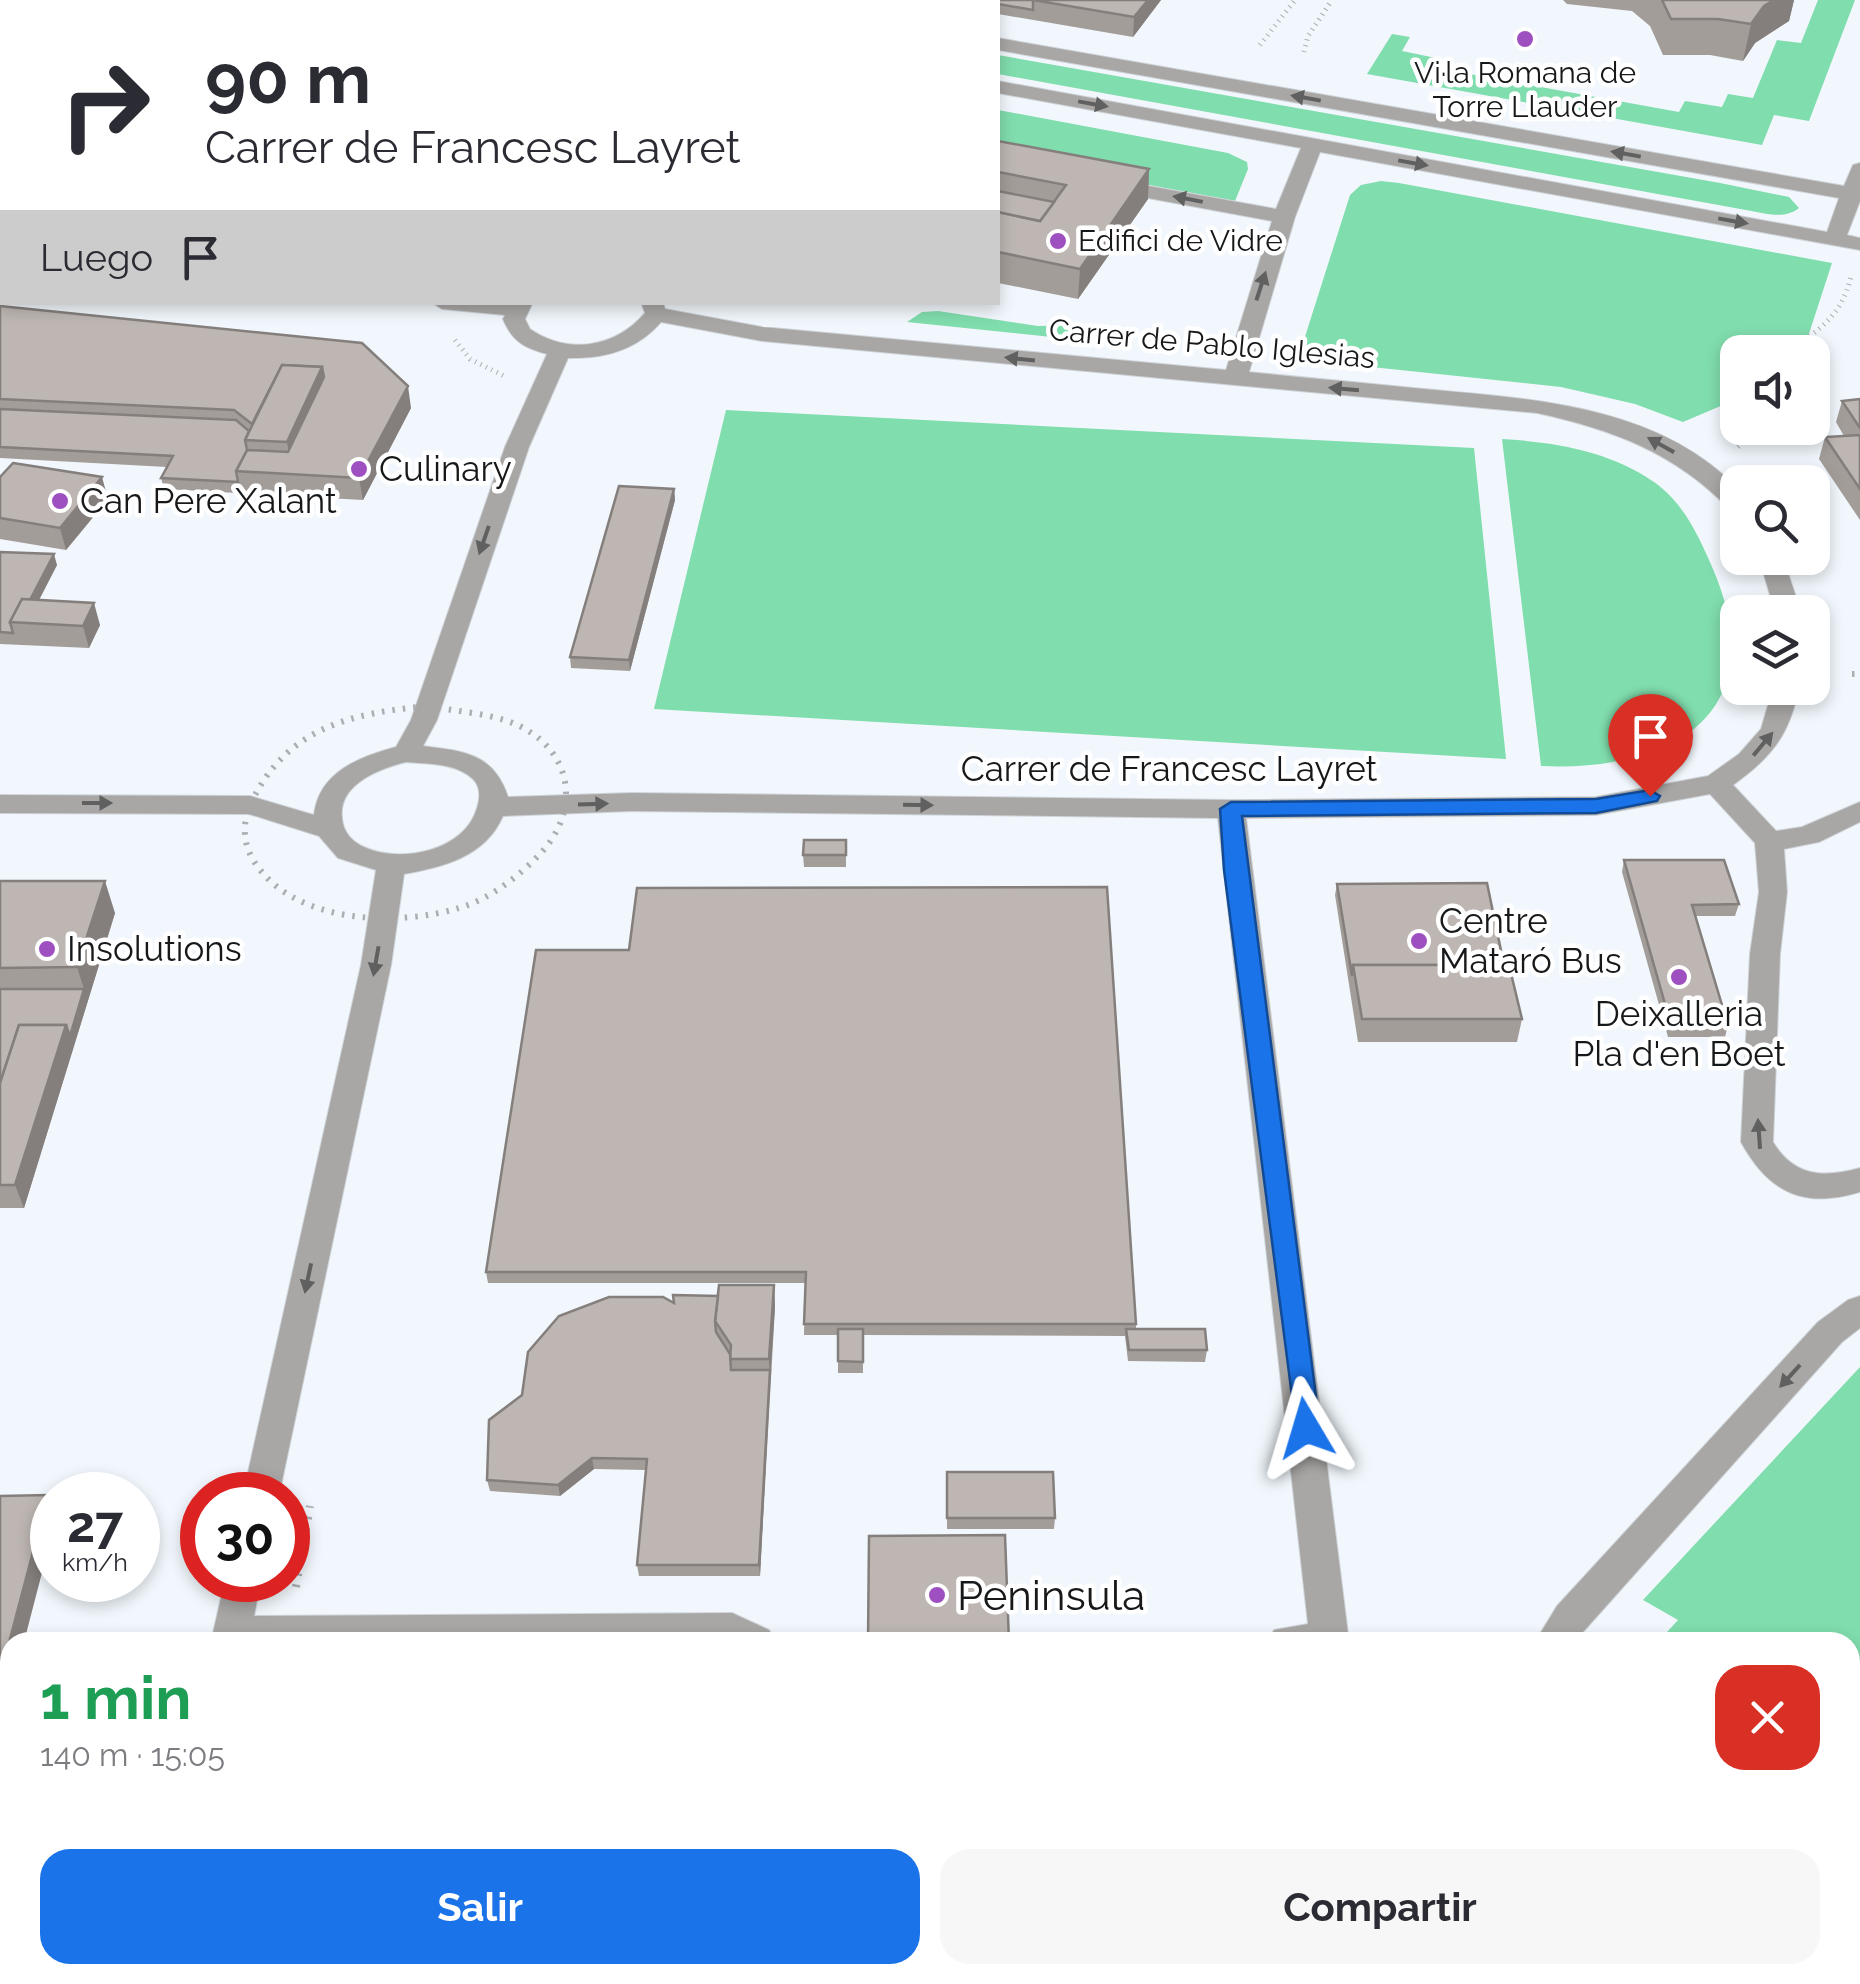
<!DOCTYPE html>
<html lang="es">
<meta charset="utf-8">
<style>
:root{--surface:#fff;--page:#f7f7f7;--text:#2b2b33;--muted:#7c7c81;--accent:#1a73e8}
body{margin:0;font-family:Raleway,sans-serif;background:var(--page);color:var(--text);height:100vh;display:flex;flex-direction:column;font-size:38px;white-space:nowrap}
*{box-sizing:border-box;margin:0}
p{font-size:32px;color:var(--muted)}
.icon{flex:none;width:55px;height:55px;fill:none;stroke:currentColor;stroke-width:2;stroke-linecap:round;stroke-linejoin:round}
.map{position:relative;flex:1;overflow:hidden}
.side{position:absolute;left:0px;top:1632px;width:1860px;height:352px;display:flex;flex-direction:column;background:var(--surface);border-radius:30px 30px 0 0;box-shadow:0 5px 15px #0003}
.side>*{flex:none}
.hud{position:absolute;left:0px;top:0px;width:1000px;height:305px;box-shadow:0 5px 15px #0003;background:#fff;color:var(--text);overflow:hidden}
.fabs{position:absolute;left:1720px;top:335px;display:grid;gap:20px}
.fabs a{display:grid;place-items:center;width:110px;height:110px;border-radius:20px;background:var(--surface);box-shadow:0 5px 15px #0003;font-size:50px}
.speed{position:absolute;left:30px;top:1472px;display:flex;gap:20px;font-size:50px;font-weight:700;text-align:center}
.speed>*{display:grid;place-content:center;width:130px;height:130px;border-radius:50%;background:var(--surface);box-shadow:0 5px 15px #0003;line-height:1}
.speed small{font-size:25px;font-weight:400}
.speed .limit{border:15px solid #d22;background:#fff;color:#111}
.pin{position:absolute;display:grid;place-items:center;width:85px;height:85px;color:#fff;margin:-102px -42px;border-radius:50% 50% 50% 0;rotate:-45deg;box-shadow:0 0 10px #0007}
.pin .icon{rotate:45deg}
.me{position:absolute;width:110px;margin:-55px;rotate:353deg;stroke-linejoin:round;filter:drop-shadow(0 0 8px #0008)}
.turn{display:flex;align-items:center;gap:35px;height:210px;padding:0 40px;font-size:45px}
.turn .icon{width:130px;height:130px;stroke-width:2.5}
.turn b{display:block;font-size:70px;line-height:85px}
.then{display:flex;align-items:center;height:95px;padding:0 40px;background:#0003;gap:20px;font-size:38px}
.round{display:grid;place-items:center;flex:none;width:105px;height:105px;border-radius:30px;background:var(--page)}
.headline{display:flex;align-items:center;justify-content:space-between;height:170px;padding:0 40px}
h1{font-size:60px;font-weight:700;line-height:75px;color:#1e9e55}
.primary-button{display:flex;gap:20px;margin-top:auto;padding:20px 40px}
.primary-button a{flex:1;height:115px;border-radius:30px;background:var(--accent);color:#fff;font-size:40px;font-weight:700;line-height:115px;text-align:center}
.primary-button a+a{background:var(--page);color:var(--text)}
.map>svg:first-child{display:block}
.green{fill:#80ddad}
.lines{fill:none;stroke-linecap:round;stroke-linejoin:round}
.minor-casing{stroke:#ced3d8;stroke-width:2}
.highway-casing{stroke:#ced3d8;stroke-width:2}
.path-far2{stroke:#abafb4;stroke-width:5;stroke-dasharray:1 5;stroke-linecap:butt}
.path-far1{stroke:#abafb4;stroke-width:6;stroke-dasharray:2.5 8;stroke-linecap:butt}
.path{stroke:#abafb4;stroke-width:8;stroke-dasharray:2.5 9;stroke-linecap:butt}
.minor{fill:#a9a7a5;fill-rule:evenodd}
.highway{fill:#53504b;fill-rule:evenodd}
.wall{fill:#a39d99}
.shaded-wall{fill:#847f7d}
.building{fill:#bdb6b2;stroke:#847f7d;stroke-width:2.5}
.oneway{fill:#606060}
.route{fill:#1a73e8;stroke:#114b97;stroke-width:2.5}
.poi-dot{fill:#9f50c0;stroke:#fff;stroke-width:4}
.labels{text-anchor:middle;stroke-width:9;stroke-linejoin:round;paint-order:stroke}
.far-poi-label{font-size:30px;fill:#16181a;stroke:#fff}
.far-street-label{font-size:30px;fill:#16181a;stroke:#fff}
.poi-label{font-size:35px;fill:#16181a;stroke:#fff;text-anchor:start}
.street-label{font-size:35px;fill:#16181a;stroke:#fff}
.near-poi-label{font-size:42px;fill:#16181a;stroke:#fff;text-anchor:start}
</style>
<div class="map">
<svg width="1860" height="1984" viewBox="0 0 1860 1984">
<rect width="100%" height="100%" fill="#f1f7fc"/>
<g class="green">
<polygon points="1818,0 1855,0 1809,121 1774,115 1762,145 1367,74 1392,34 1410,37 1402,51 1436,58 1431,67 1679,112 1685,101 1722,107 1728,94 1753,98 1777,40 1801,43"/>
<path d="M998 55 1720 183 1789 197 1799 208C1784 220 1764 213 1746 210L998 74Z"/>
<polygon points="998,110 1228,153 1247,162 1248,169 1235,201 998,157"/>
<polygon points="1381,181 1399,183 1832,263 1803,352 1738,352 1737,399 1683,422 1635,404 1561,387 1324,362 1310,354 1303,343 1350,195 1361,185"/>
<polygon points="938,311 1038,326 1081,325 1120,335 1118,344 907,322 922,312"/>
<polygon points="726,410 1474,448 1506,759 654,709"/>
<path d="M1502 439C1554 442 1610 451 1654 482 1684 503 1699 537 1713 569 1775 715 1671 772 1541 766Z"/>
<polygon points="1860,1367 1860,1701 1850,1715 1850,1642 1658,1642 1678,1620 1643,1600"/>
<polygon points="1373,1975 1658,1975 1651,1984 1364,1984"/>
</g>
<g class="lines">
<g class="minor-casing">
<g id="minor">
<polygon points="502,0 533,0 534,2 503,2"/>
<polygon points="749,0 780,0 781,2 750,2"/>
<path d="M998 38 1844 186 1853 165 1860 163V201L1847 235 1860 238V250L1320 152 1295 217 1249 372C1307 378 1366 383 1424 389 1532 399 1658 405 1738 489V511L1729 509C1676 453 1611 429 1537 413L762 341 661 322C637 350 605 359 568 358L529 447 437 720 423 746C465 751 494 754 508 797L632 793 1231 800 1596 797 1708 776 1739 754 1761 729 1773 688H1799C1789 735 1773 756 1733 785L1776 831 1802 827 1860 802V822L1819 842 1784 849 1787 892 1780 954 1773 1142C1794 1177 1824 1178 1860 1168V1192C1804 1209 1769 1193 1741 1142L1750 954 1759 892 1755 843 1710 794 1596 815 1246 818 1349 1642H1268L1274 1630 1308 1624 1218 818 632 811 503 816C485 857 443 867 404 874L391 965 279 1495H243L361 965 376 870 338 858 319 836 249 814 0 813V795L250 796 314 815C319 772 359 757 396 747L411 720 505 447 547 354C524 348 512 341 503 319L505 315 442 309 431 302H533L525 319 530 329C568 355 615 348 645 313L641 302H663L665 309 762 327 1226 370 1272 221 1110 191 1100 185 1110 179 1276 209 1301 148 998 93V81L1827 232 1839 198 998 50ZM406 762C427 764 457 763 473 779 481 787 480 799 477 808 465 851 401 864 364 847 352 842 343 832 342 818 338 784 379 769 406 762Z"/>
<polygon points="0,252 2,253 2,266 0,266"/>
<polygon points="1759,558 1783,558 1801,612 1775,612"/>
<polygon points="1860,1296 1860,1328 1842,1342 1574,1642 1535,1642 1557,1606 1818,1322 1848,1300"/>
<polygon points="225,1580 261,1580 254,1616 732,1613 769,1630 775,1642 211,1642"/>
<polygon points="137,1975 179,1975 177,1984 135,1984"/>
<polygon points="391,1975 433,1975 430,1984 388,1984"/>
<rect x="874" y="1975" width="42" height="9"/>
<polygon points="1208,1975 1255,1975 1251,1984 1204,1984"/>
</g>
</g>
<g class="highway-casing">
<g id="highway">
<polygon points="1860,1830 1860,1878 1850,1882 1850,1834"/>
<polygon points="1750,1975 1794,1975 1790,1984 1746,1984"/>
</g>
</g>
<g class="path-far2">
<polyline points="1260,45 1295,0"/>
<polyline points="1304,52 1308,36 1332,0"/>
<polyline points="455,340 470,359 504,376"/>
<path d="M1784 352C1818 332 1841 317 1851 277"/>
<polyline points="1738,447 1758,428"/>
</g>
<g class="path-far1">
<polyline points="1852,674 1860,674"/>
<path d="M428 706C454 711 485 713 510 722 571 745 584 807 540 854 518 877 490 899 459 908 399 926 304 924 261 871 243 850 240 826 252 801 288 727 352 713 428 706Z"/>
</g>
<g class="path">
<polyline points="193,1572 202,1529"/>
<polyline points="296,1587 310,1506"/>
<polyline points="229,1975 230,1984"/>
<polyline points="95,1984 98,1975"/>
</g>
<use href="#minor" class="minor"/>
<use href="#highway" class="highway"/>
</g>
<g class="wall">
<polygon points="0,0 2,2 2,181 0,180"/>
<polygon points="982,0 1161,0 1133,37 998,14 998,2 981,2"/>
<polygon points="1563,0 1794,0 1789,21 1755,43 1743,61 1710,55 1663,55 1650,26 1632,11 1567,4"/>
<polygon points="998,141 1149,169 1148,199 1078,299 998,283"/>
<polygon points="0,306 411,408 363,500 164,489 161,478 167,467 0,458"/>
<polygon points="1860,399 1860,520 1819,459 1825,437 1844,436 1836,422 1842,401"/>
<polygon points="0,477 108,499 66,550 0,539"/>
<polygon points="674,489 675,500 630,671 571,668 570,657"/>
<polygon points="0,552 57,565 39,600 100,625 89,648 0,644"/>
<polygon points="846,840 846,867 804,867 803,855"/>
<polygon points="1624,860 1739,904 1735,916 1696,916 1728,1025 1725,1037 1668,1037 1622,872"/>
<polygon points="0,881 115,913 24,1208 0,1208"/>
<polygon points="1337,884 1504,965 1522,1019 1517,1042 1358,1042 1335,895"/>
<polygon points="536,950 1136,1324 1136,1329 1207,1350 1205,1362 1128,1361 1125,1336 863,1335 863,1373 838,1373 838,1335 804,1335 805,1283 488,1283 486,1272"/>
<polygon points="774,1285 775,1307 760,1576 639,1576 637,1565 646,1470 594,1469 560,1496 490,1491 487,1480 674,1303"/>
<polygon points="947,1472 1055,1518 1054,1529 947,1529"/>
</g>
<g class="shaded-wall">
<polygon points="1148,0 1161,0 1133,37 1134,17"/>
<polygon points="1774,0 1794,0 1789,21 1755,43 1743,61 1751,24 1764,6"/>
<polygon points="1149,169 1148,199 1078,299 1080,269"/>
<polygon points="322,367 328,398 293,473 287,442"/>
<polygon points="408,386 411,408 363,500 359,478"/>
<polygon points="102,477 108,499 66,550 60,528"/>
<polygon points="674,489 675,500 630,671 629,660"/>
<polygon points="54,554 57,565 27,623 18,623"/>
<polygon points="94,603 100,625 89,648 83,626"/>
<polygon points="105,881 115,913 24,1208 15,1185 66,1025 84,989 77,967"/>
<polygon points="774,1285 775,1307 770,1382 769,1359"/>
<polygon points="770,1370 770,1382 760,1576 759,1565"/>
<polygon points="592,1458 594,1469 560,1496 558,1485"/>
<polygon points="48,1495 52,1507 52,1534 24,1642 10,1642 10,1698 0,1737 0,1677"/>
</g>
<g class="building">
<polygon points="0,0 286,0 300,2 2,2 2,133 0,132"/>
<polygon points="982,0 1033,0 1033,10 981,1"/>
<polygon points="1033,0 1148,0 1134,17"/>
<polygon points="1662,0 1774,0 1764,6 1751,24 1718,19 1671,19"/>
<polygon points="998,141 1149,169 1080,269 998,252 998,212 1040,221 1066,185 998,172"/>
<polygon points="998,191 1054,202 1040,221 998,212"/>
<polygon points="0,306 362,343 408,386 359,478 236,471 247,450 288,452 324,377 322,367 282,365 252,424 234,410 0,399"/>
<polygon points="282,365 322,367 287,442 245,440"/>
<polygon points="1860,399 1860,428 1842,401"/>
<polygon points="0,409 236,420 249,431 245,440 247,450 236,471 238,482 161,478 173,456 0,447"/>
<polygon points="1860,435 1860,489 1825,437"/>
<polygon points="13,463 102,477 60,528 0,518 0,477"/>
<polygon points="619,486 674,489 629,660 570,657"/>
<polygon points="0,552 54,554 30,600 22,599 10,622 13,633 0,632"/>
<polygon points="22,599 94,603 83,626 10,622"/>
<polygon points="804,840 846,840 846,855 803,855"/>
<polygon points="1624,860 1724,860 1739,904 1692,905 1728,1025 1671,1025"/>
<polygon points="0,881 105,881 77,967 0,968"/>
<polygon points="1487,883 1504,965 1353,965 1352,976 1337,884"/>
<polygon points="1107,887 1136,1324 804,1324 806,1272 486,1272 536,950 629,950 637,888"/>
<polygon points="1353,965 1509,965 1522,1019 1362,1019"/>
<polygon points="0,989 84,989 70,1036 66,1025 19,1025 0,1083"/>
<polygon points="19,1025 66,1025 15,1185 0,1185 0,1083"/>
<polygon points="719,1285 774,1285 769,1359 730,1359 731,1345 715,1321"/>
<polygon points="673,1295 718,1296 715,1321 716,1332 730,1354 731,1370 770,1370 759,1565 637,1565 647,1459 592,1458 558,1485 487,1480 489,1420 522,1395 528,1352 559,1316 609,1297 663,1297 674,1303"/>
<polygon points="838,1329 863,1329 863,1362 838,1361"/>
<polygon points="1126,1329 1205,1329 1207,1350 1129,1350"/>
<polygon points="947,1472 1053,1472 1055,1518 947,1518"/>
<polygon points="48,1495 0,1677 0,1496"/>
<polygon points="1005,1535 1009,1642 868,1642 869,1536"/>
<polygon points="1009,1637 1032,1637 1032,1642 1010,1642"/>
<polygon points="841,1638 868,1638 867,1642 841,1642"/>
</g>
<defs><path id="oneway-solid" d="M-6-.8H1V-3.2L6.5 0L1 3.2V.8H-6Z" transform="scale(2.5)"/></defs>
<g class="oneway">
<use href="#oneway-solid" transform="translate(1306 98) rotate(-170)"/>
<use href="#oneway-solid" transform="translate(1093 104) rotate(10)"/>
<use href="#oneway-solid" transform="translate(1626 154) rotate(-170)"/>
<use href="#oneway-solid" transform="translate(1413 163) rotate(10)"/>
<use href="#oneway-solid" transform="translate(1188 199) rotate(-169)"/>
<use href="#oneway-solid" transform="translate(1733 221) rotate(10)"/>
<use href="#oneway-solid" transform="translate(1261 286) rotate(-72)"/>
<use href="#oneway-solid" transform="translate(1020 359) rotate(-174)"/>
<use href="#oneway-solid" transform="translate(1344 389) rotate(-175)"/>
<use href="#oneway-solid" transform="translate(1661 445) rotate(-151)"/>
<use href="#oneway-solid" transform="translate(484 540) rotate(109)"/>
<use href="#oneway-solid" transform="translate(1763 744) rotate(-50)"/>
<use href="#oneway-solid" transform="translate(97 803)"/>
<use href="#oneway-solid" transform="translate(593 804) rotate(-2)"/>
<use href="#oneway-solid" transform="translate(918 805) rotate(1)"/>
<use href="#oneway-solid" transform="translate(376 961) rotate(100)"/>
<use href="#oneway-solid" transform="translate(1759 1134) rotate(-94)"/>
<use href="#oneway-solid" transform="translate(308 1278) rotate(102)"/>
<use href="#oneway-solid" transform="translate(1790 1376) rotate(132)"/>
</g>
<polygon class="route" points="1650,790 1660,796 1657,801 1596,813 1242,816 1320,1428 1316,1435 1306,1439 1297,1435 1224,870 1220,809 1231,802 1596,799"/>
<g class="poi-dot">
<circle cx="1525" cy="39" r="10"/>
<circle cx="1058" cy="241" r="10"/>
<circle cx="359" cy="469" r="10"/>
<circle cx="60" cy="501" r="10"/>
<circle cx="1419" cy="941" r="10"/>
<circle cx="47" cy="949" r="10"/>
<circle cx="1679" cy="977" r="10"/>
<circle cx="937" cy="1595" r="10"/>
</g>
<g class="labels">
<g class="far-poi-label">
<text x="1525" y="83">Vi·la Romana de<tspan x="1525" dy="34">Torre Llauder</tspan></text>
<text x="1078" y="251" text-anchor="start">Edifici de Vidre</text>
</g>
<g class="far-street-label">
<text transform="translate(1212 344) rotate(5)" y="10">Carrer de Pablo Iglesias</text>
</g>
<g class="poi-label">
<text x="379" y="481">Culinary</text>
<text x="80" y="513">Can Pere Xalant</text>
<text x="1439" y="933">Centre<tspan x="1439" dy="40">Mataró Bus</tspan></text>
<text x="67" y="961">Insolutions</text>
<text x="1679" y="1026" text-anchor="middle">Deixalleria<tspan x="1679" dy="40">Pla d'en Boet</tspan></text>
</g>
<g class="street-label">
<text x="1169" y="781">Carrer de Francesc Layret</text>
</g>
<g class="near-poi-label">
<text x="957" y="1610">Peninsula</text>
</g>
</g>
</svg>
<div class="fabs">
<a><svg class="icon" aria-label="sound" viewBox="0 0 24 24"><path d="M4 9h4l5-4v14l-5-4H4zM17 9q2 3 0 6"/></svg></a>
<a><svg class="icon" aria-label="search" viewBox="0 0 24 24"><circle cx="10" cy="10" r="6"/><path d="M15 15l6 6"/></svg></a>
<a><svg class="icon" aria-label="layers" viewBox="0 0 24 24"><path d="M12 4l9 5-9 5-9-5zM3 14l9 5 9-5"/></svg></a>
</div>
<div class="speed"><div>27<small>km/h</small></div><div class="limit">30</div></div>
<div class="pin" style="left:1650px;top:796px;background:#d93025"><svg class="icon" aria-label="arrive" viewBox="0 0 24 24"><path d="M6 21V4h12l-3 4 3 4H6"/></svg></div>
<svg class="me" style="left:1306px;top:1428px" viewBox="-20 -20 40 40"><path d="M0-17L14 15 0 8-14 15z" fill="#1a73e8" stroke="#fff" stroke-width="4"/></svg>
<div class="hud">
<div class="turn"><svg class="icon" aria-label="right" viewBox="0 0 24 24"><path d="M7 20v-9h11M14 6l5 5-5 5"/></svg><div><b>90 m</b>Carrer de Francesc Layret</div></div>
<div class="then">Luego<svg class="icon" aria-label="arrive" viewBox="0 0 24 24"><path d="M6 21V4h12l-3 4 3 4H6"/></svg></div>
</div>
<section class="side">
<div class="headline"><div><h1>1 min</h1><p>140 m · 15:05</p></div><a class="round" style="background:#d93025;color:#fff"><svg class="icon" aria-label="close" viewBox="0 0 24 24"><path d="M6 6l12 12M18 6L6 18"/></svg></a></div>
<div class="primary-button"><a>Salir</a><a>Compartir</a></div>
</section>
</div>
